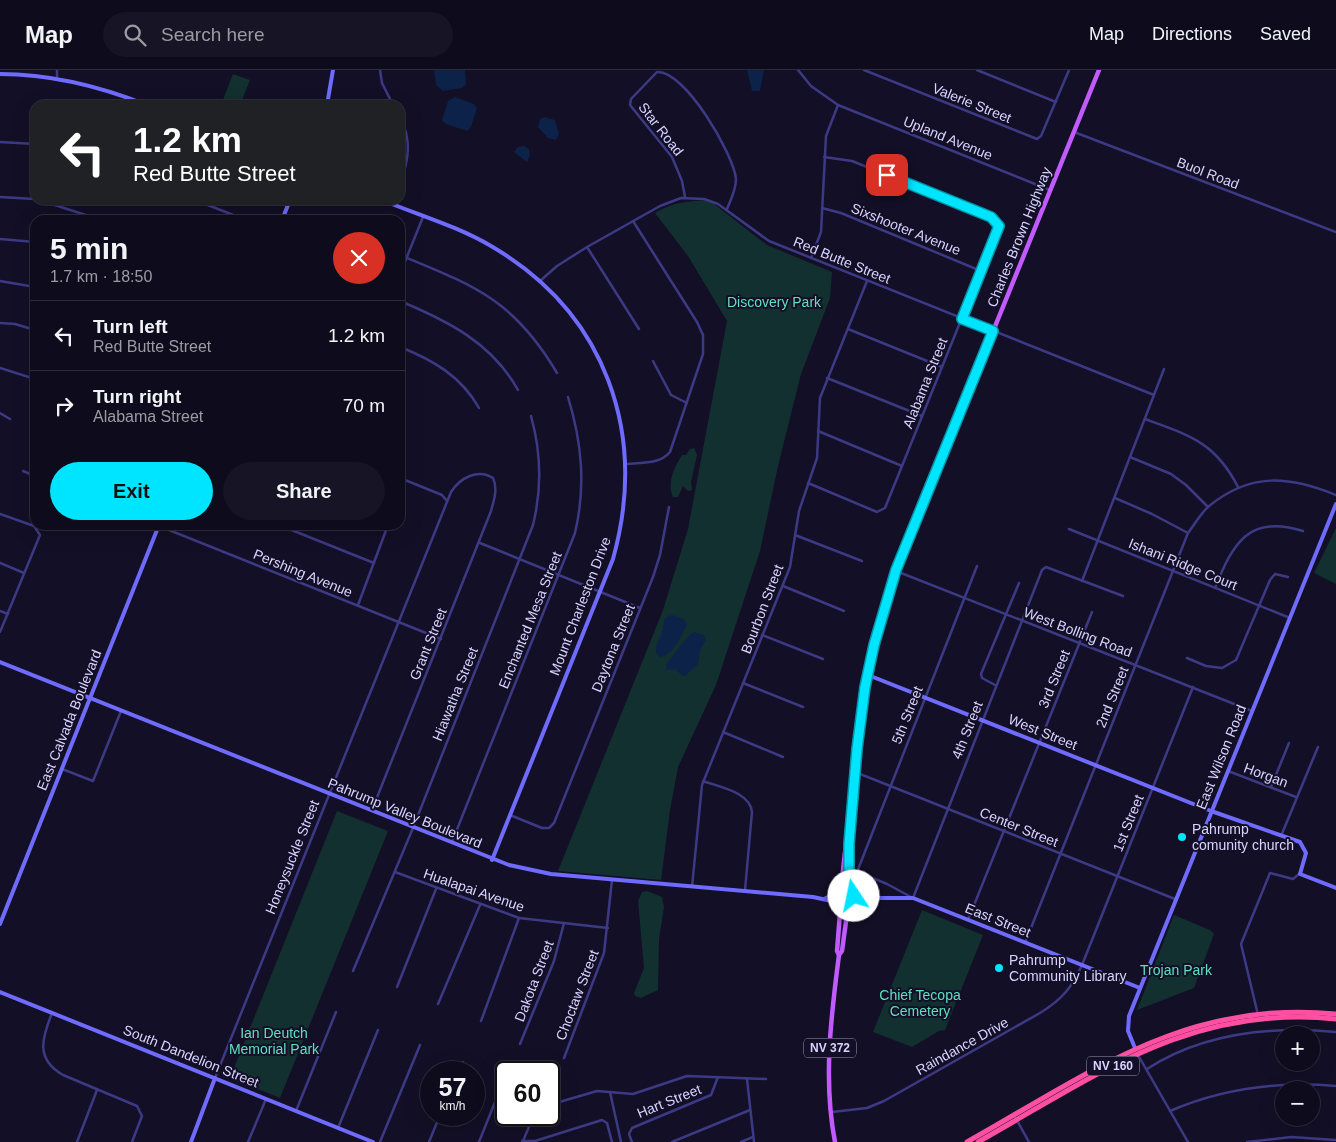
<!DOCTYPE html>
<meta charset="utf-8">
<style>
:root{--surface:#0e0b1c;--page:#171425;--text:#f1f3f6;--muted:#9b9ba3;--line:#2e2b3b;--accent:#00e5ff}
body{margin:0;font-family:Helvetica,sans-serif;background:var(--page);color:var(--text);height:100vh;display:flex;flex-direction:column;font-size:19px;white-space:nowrap}
*{box-sizing:border-box;margin:0}
p{font-size:16px;color:var(--muted)}
.icon{flex:none;width:28px;height:28px;fill:none;stroke:currentColor;stroke-width:2;stroke-linecap:round;stroke-linejoin:round}
.map{position:relative;flex:1;overflow:hidden}
.details{position:absolute;left:30px;top:145px;width:375px;height:315px;display:flex;flex-direction:column;background:var(--surface);border-radius:15px;box-shadow:0 5px 20px #0002,0 0 0 1px var(--line)}
.details>*{flex:none}
.top-card{position:absolute;left:30px;top:30px;width:375px;height:105px;border-radius:15px;box-shadow:0 5px 20px #0002,0 0 0 1px var(--line);background:#202124;color:#fff;overflow:hidden}
.controls{position:absolute;left:1275px;top:956px;display:grid;gap:10px}
.controls a{display:grid;place-items:center;width:45px;height:45px;border-radius:50%;background:var(--surface);box-shadow:0 5px 20px #0002,0 0 0 1px var(--line);font-size:25px}
.speed{position:absolute;left:420px;top:991px;display:flex;gap:10px;font-size:25px;font-weight:700;text-align:center}
.speed>*{display:grid;place-content:center;width:65px;height:65px;border-radius:50%;background:var(--surface);box-shadow:0 5px 20px #0002,0 0 0 1px var(--line);line-height:1}
.speed small{font-size:12px;font-weight:400}
.speed .limit{border:2px solid #111;border-radius:8px;background:#fff;color:#111}
.pin{position:absolute;display:grid;place-items:center;width:42px;height:42px;color:#fff;margin:-21px;border-radius:10px;box-shadow:0 2px 8px #0006}
.me{position:absolute;width:55px;margin:-28px;rotate:349deg;stroke-linejoin:round;filter:drop-shadow(0 0 4px #0008)}
.turn{display:flex;align-items:center;gap:18px;height:105px;padding:0 20px;font-size:22px}
.turn .icon{width:65px;height:65px;stroke-width:2.5}
.turn b{display:block;font-size:35px;line-height:42px}
.round{display:grid;place-items:center;flex:none;width:52px;height:52px;border-radius:26px;background:var(--page)}
.head{display:flex;align-items:center;justify-content:space-between;height:85px;padding:0 20px}
h1{font-size:30px;font-weight:700;line-height:38px}
.cta{display:flex;gap:10px;margin-top:auto;padding:10px 20px}
.cta a{flex:1;height:58px;border-radius:30px;background:var(--accent);color:#111;font-size:20px;font-weight:700;line-height:58px;text-align:center}
.cta a+a{background:var(--page);color:var(--text)}
ul{padding:0;list-style:none}
li{display:flex;align-items:center;gap:15px;height:70px;padding:0 20px;border-top:1px solid var(--line)}
li div{flex:1}
li b{display:block;font-size:19px}
li em{font-style:normal}
header{display:flex;align-items:center;gap:30px;box-sizing:border-box;height:70px;padding:0 25px;background:var(--surface);border-bottom:1px solid var(--line)}
header strong{font-size:24px}
nav{display:flex;gap:28px;margin-inline-start:auto;font-size:18px}
.search{width:350px;height:45px;background:var(--page);display:flex;align-items:center;gap:12px;box-sizing:border-box;padding:0 18px;border-radius:28px;color:var(--muted);font-size:19px}
.map>svg:first-child{display:block}
.green{fill:#12302f}
.water{fill:#0c2248}
.lines{fill:none;stroke-linecap:round;stroke-linejoin:round}
.street{stroke:#3d3a85;stroke-width:2.5}
.secondary{stroke:#6f6bff;stroke-width:4}
.primary{stroke:#c25bff;stroke-width:4.5}
.highway{stroke:#ff4fa3;stroke-width:5}
.route-casing{stroke:#0095a6;stroke-width:12}
.route{stroke:#00e5ff;stroke-width:9}
.poi-dot{fill:#00e5ff;stroke:#130f26;stroke-width:2}
.labels{text-anchor:middle;stroke-width:4;stroke-linejoin:round;paint-order:stroke}
.shield{fill:#130f26;stroke:#9e99be;stroke-width:1}
.shield-label{font-size:12px;font-weight:bold;fill:#d9d4ff}
.street-label{font-size:14px;fill:#d9d4ff;stroke:#130f26}
.park-label{font-size:14px;fill:#5fe0c0;stroke:#130f26}
.poi-label{font-size:14px;fill:#d9d4ff;stroke:#130f26;text-anchor:start}
</style>
<header>
<strong>Map</strong>
<div class="search"><svg class="icon" aria-label="search" viewBox="0 0 24 24"><circle cx="10" cy="10" r="6"/><path d="M15 15l6 6"/></svg>Search here</div>
<nav><a>Map</a><a>Directions</a><a>Saved</a></nav>
</header>
<div class="map">
<svg width="1336" height="1072" viewBox="0 0 1336 1072">
<rect width="100%" height="100%" fill="#130f26"/>
<g class="green">
<polygon points="233,4 250,10 240,35 221,35"/>
<path d="M709 130 767 175 832 202 830 228 801 304 778 396 760 481 716 615 678 697 670 740 661 810 558 801 663 540 688 459 727 251 688 186 655 143C673 132 689 131 709 130Z"/>
<path d="M694 378 697 385 691 412 692 420 688 421 683 416 678 427H673C667 412 674 398 682 385H686L690 379Z"/>
<polygon points="1336,458 1336,514 1314,503"/>
<polygon points="337,741 388,761 280,1028 230,1008"/>
<polygon points="647,821 662,827 664,837 659,869 658,920 641,928 635,926 634,923 644,898 638,831 642,822"/>
<polygon points="922,840 983,865 945,960 939,961 912,977 873,962"/>
<polygon points="1174,845 1210,860 1214,864 1194,918 1137,940"/>
</g>
<g class="water">
<polygon points="434,0 465,0 466,14 462,18 443,21 436,15"/>
<polygon points="747,0 764,0 760,21 752,21"/>
<polygon points="455,27 474,34 477,38 471,57 467,61 446,54 442,50 448,31"/>
<polygon points="544,47 555,50 559,64 556,70 548,68 538,57 540,49"/>
<polygon points="524,76 529,79 530,85 527,92 514,82 518,77"/>
<path d="M672 545 684 549 687 554C682 566 673 585 660 587L656 583 657 573 662 563 665 548Z"/>
<path d="M694 562 704 565 706 570 700 580 698 594 684 607 675 599 666 600V594C674 586 686 566 694 562Z"/>
</g>
<g class="lines">
<g class="street">
<polyline points="380,0 382,13 393,35"/>
<polyline points="798,0 811,16 838,35 1050,120"/>
<polyline points="864,0 1037,69 1041,66 1069,0"/>
<polyline points="977,0 1056,32"/>
<polyline points="57,7 57,0"/>
<path d="M400 47C412 70 409 90 400 113"/>
<polyline points="1074,62 1336,162"/>
<polyline points="0,72 35,74"/>
<polyline points="0,127 35,129"/>
<path d="M685 127 682 111 672 87 630 35 631 29 657 2C685 0 734 85 736 109 736 120 731 129 727 139"/>
<polyline points="39,130 92,147"/>
<polyline points="195,130 246,150"/>
<polyline points="822,138 841,143 981,201"/>
<polyline points="0,169 35,172"/>
<polyline points="587,177 639,259"/>
<path d="M400 185C475 216 514 230 557 303"/>
<polyline points="811,188 821,162 826,66 838,35"/>
<polyline points="400,204 423,147"/>
<polyline points="0,211 35,217"/>
<polyline points="540,211 557,196 587,177 660,136 681,128 704,129 718,134 769,171 1154,325"/>
<path d="M400 231C448 251 492 273 518 320"/>
<polyline points="0,253 15,254 35,260"/>
<polyline points="848,259 942,297"/>
<path d="M400 277C433 290 461 306 479 338"/>
<polyline points="653,291 671,325 687,333"/>
<polyline points="0,298 35,309"/>
<polyline points="827,308 922,346"/>
<polyline points="0,343 10,349"/>
<path d="M1145 349C1189 365 1215 372 1238 417"/>
<polyline points="818,361 902,396"/>
<polyline points="1130,387 1171,404 1186,415 1208,437"/>
<path d="M626 394C641 392 659 395 670 382L703 284V265L697 252 633 151"/>
<polyline points="23,401 35,406"/>
<polyline points="400,408 442,425 447,431"/>
<polyline points="808,413 877,442 885,438 999,156 991,147 852,91 824,87"/>
<polyline points="1115,428 1152,444 1188,463"/>
<polyline points="0,444 34,456 40,465 0,562"/>
<polyline points="279,455 374,493"/>
<polyline points="159,456 441,569"/>
<polyline points="1069,459 1290,548"/>
<polyline points="795,465 862,491"/>
<polyline points="480,473 640,538"/>
<polyline points="0,493 24,503"/>
<polyline points="896,501 1252,641"/>
<polyline points="1082,511 1164,299"/>
<polyline points="783,516 844,541"/>
<path d="M1215 518C1233 473 1249 444 1303 461"/>
<polyline points="358,535 388,455"/>
<polyline points="0,541 8,544"/>
<polyline points="762,565 823,589"/>
<polyline points="1187,588 1206,596 1222,598 1236,590 1270,510 1275,504 1288,507"/>
<polyline points="743,613 803,637"/>
<polyline points="995,615 982,608 981,604 1019,513"/>
<polyline points="723,662 783,687"/>
<polyline points="62,699 93,711 121,641"/>
<polyline points="1228,701 1296,727"/>
<polyline points="855,702 1175,829"/>
<path d="M703 711C719 717 750 722 752 742L745 820"/>
<polyline points="1271,717 1289,673"/>
<polyline points="510,745 542,758 549,758 554,753 653,507 660,485 669,437"/>
<polyline points="1281,766 1318,677"/>
<path d="M452 772 575 463C586 416 582 373 568 327"/>
<polyline points="849,798 887,814 913,828 1042,500 1046,497 1123,526"/>
<polyline points="395,802 519,848 608,858"/>
<polyline points="857,802 977,496"/>
<polyline points="692,817 702,715 790,497 799,441 817,388 820,328 867,211"/>
<polyline points="968,850 1092,542"/>
<path d="M1025 873 1188 463C1194 455 1201 443 1209 436 1251 402 1289 406 1336 425"/>
<path d="M353 901 413 758 533 455C542 419 541 382 531 346"/>
<polyline points="397,917 436,819"/>
<polyline points="438,934 480,835"/>
<path d="M52 943C42 968 35 989 63 1005L137 1036 142 1046 132 1072"/>
<polyline points="1258,945 1241,874 1270,803 1293,809 1299,804"/>
<polyline points="481,951 519,848"/>
<polyline points="520,974 554,891 564,853"/>
<polyline points="1138,985 1188,1072"/>
<polyline points="564,988 604,883 612,810"/>
<path d="M1147 999C1203 963 1270 956 1336 962"/>
<polyline points="458,1002 463,992"/>
<path d="M215 1008 451 422C460 408 478 398 493 408 498 419 494 430 491 441L372 740"/>
<polyline points="747,1009 754,1072"/>
<polyline points="610,1022 621,1072"/>
<polyline points="549,1035 597,1021 633,1024 687,1006 766,1009"/>
<polyline points="296,1041 336,942"/>
<path d="M1170 1041C1224 1018 1278 1011 1336 1016"/>
<path d="M832 1042 867 1038 884 1031 1040 943C1061 930 1072 918 1082 895L1193 617"/>
<polyline points="1014,1045 1029,1072"/>
<polyline points="338,1058 378,960"/>
<polyline points="522,1071 535,1071 602,1050 607,1053 612,1072"/>
<polyline points="523,1071 534,1045"/>
<polyline points="77,1072 97,1020"/>
<polyline points="248,1072 266,1029"/>
<polyline points="380,1072 420,975"/>
<polyline points="429,1072 440,1045"/>
<polyline points="479,1072 503,1012"/>
<polyline points="632,1072 629,1064 632,1058 711,1025 718,1007"/>
<polyline points="672,1072 750,1040"/>
<polyline points="741,1072 753,1067"/>
<polyline points="1247,1072 1291,1067 1336,1070"/>
</g>
<g class="secondary">
<path d="M0 4C52 4 99 16 147 35"/>
<polyline points="327,35 333,0"/>
<path d="M382 130C418 145 457 156 491 176 606 243 648 363 613 489L492 790"/>
<polyline points="282,150 290,130"/>
<polyline points="0,592 509,795 551,804 813,827 836,832"/>
<polyline points="868,605 1211,741 1300,772 1306,783 1300,804 1336,818"/>
<polyline points="853,823 879,828 913,828 1140,918"/>
<polyline points="824,829 836,823"/>
<polyline points="852,834 874,829"/>
<polyline points="0,854 159,455"/>
<polyline points="0,922 373,1072"/>
<polyline points="1135,978 1128,961 1129,946 1336,434"/>
<polyline points="191,1072 215,1008"/>
</g>
<g class="primary">
<circle cx="844" cy="828" r="9"/>
<polyline points="841,819 845,782 849,775"/>
<path d="M849 820C850 739 855 654 874 574 893 493 930 415 962 338 1008 226 1053 113 1099 0"/>
<polyline points="839,885 842,881 848,837"/>
<path d="M835 1072C823 1011 831 946 839 885L837 881 840 843 837 835"/>
</g>
<g class="highway">
<path d="M967 1072C1090 1003 1187 929 1336 944"/>
<path d="M978 1072C1097 1005 1192 934 1336 949"/>
</g>
</g>
<g class="lines">
<g class="route-casing">
<polyline id="route" points="854,826 849,820 849,774 857,679 865,617 874,575 896,500 993,261 962,249 999,156 991,147 887,105"/>
</g>
<use href="#route" class="route"/>
</g>
<g class="poi-dot">
<circle cx="1182" cy="767" r="5"/>
<circle cx="999" cy="898" r="5"/>
</g>
<g class="labels">
<g class="shield">
<rect x="804" y="968.5" width="52" height="19" rx="4"/>
<rect x="1087" y="986.5" width="52" height="19" rx="4"/>
</g>
<g class="shield-label">
<text x="830" y="982">NV 372</text>
<text x="1113" y="1000">NV 160</text>
</g>
<g class="street-label">
<text transform="translate(972 33) rotate(22)" y="5">Valerie Street</text>
<text transform="translate(661 59) rotate(52)" y="5">Star Road</text>
<text transform="translate(948 68) rotate(22)" y="5">Upland Avenue</text>
<text transform="translate(1208 103) rotate(21)" y="5">Buol Road</text>
<text transform="translate(906 159) rotate(22)" y="5">Sixshooter Avenue</text>
<text transform="translate(1019 167) rotate(-68)" y="5">Charles Brown Highway</text>
<text transform="translate(842 190) rotate(22)" y="5">Red Butte Street</text>
<text transform="translate(925 313) rotate(-68)" y="5">Alabama Street</text>
<text transform="translate(1183 494) rotate(22)" y="5">Ishani Ridge Court</text>
<text transform="translate(303 503) rotate(22)" y="5">Pershing Avenue</text>
<text transform="translate(580 536) rotate(-69)" y="5">Mount Charleston Drive</text>
<text transform="translate(762 539) rotate(-69)" y="5">Bourbon Street</text>
<text transform="translate(530 550) rotate(-68)" y="5">Enchanted Mesa Street</text>
<text transform="translate(1078 562) rotate(21)" y="5">West Bolling Road</text>
<text transform="translate(428 574) rotate(-68)" y="5">Grant Street</text>
<text transform="translate(613 578) rotate(-68)" y="5">Daytona Street</text>
<text transform="translate(1054 609) rotate(-68)" y="5">3rd Street</text>
<text transform="translate(455 624) rotate(-68)" y="5">Hiawatha Street</text>
<text transform="translate(1112 627) rotate(-68)" y="5">2nd Street</text>
<text transform="translate(907 645) rotate(-68)" y="5">5th Street</text>
<text transform="translate(69 650) rotate(-68)" y="5">East Calvada Boulevard</text>
<text transform="translate(967 660) rotate(-68)" y="5">4th Street</text>
<text transform="translate(1043 662) rotate(22)" y="5">West Street</text>
<text transform="translate(1221 687) rotate(-68)" y="5">East Wilson Road</text>
<text transform="translate(1266 705) rotate(20)" y="5">Horgan</text>
<text transform="translate(405 743) rotate(22)" y="5">Pahrump Valley Boulevard</text>
<text transform="translate(1128 753) rotate(-68)" y="5">1st Street</text>
<text transform="translate(1019 757) rotate(22)" y="5">Center Street</text>
<text transform="translate(292 787) rotate(-68)" y="5">Honeysuckle Street</text>
<text transform="translate(474 820) rotate(19)" y="5">Hualapai Avenue</text>
<text transform="translate(998 850) rotate(22)" y="5">East Street</text>
<text transform="translate(534 911) rotate(-69)" y="5">Dakota Street</text>
<text transform="translate(577 925) rotate(-69)" y="5">Choctaw Street</text>
<text transform="translate(962 976) rotate(-29)" y="5">Raindance Drive</text>
<text transform="translate(191 986) rotate(22)" y="5">South Dandelion Street</text>
<text transform="translate(669 1031) rotate(-22)" y="5">Hart Street</text>
</g>
<g class="park-label">
<text x="774" y="237">Discovery Park</text>
<text x="1176" y="905">Trojan Park</text>
<text x="920" y="930">Chief Tecopa<tspan x="920" dy="16">Cemetery</tspan></text>
<text x="274" y="968">Ian Deutch<tspan x="274" dy="16">Memorial Park</tspan></text>
</g>
<g class="poi-label">
<text x="1192" y="764">Pahrump<tspan x="1192" dy="16">comunity church</tspan></text>
<text x="1009" y="895">Pahrump<tspan x="1009" dy="16">Community Library</tspan></text>
</g>
</g>
</svg>
<div class="controls">
<a>+</a>
<a>−</a>
</div>
<div class="speed"><div>57<small>km/h</small></div><div class="limit">60</div></div>
<div class="pin" style="left:887px;top:105px;background:#d93025"><svg class="icon" aria-label="arrive" viewBox="0 0 24 24"><path d="M6 21V4h12l-3 4 3 4H6"/></svg></div>
<svg class="me" style="left:854px;top:826px" viewBox="-20 -20 40 40"><circle r="19" fill="#fff"/><path d="M0-13L10 11 0 6-10 11z" fill="#00e5ff"/></svg>
<div class="top-card">
<div class="turn"><svg class="icon" aria-label="left" viewBox="0 0 24 24"><path d="M17 20v-9H6M10 6l-5 5 5 5"/></svg><div><b>1.2 km</b>Red Butte Street</div></div>
</div>
<section class="details">
<div class="head"><div><h1>5 min</h1><p>1.7 km · 18:50</p></div><a class="round" style="background:#d93025;color:#fff"><svg class="icon" aria-label="close" viewBox="0 0 24 24"><path d="M6 6l12 12M18 6L6 18"/></svg></a></div>
<ul>
<li><svg class="icon" aria-label="left" viewBox="0 0 24 24"><path d="M17 20v-9H6M10 6l-5 5 5 5"/></svg><div><b>Turn left</b><p>Red Butte Street</p></div><em>1.2 km</em></li>
<li><svg class="icon" aria-label="right" viewBox="0 0 24 24"><path d="M7 20v-9h11M14 6l5 5-5 5"/></svg><div><b>Turn right</b><p>Alabama Street</p></div><em>70 m</em></li>
</ul>
<div class="cta"><a>Exit</a><a>Share</a></div>
</section>
</div>
